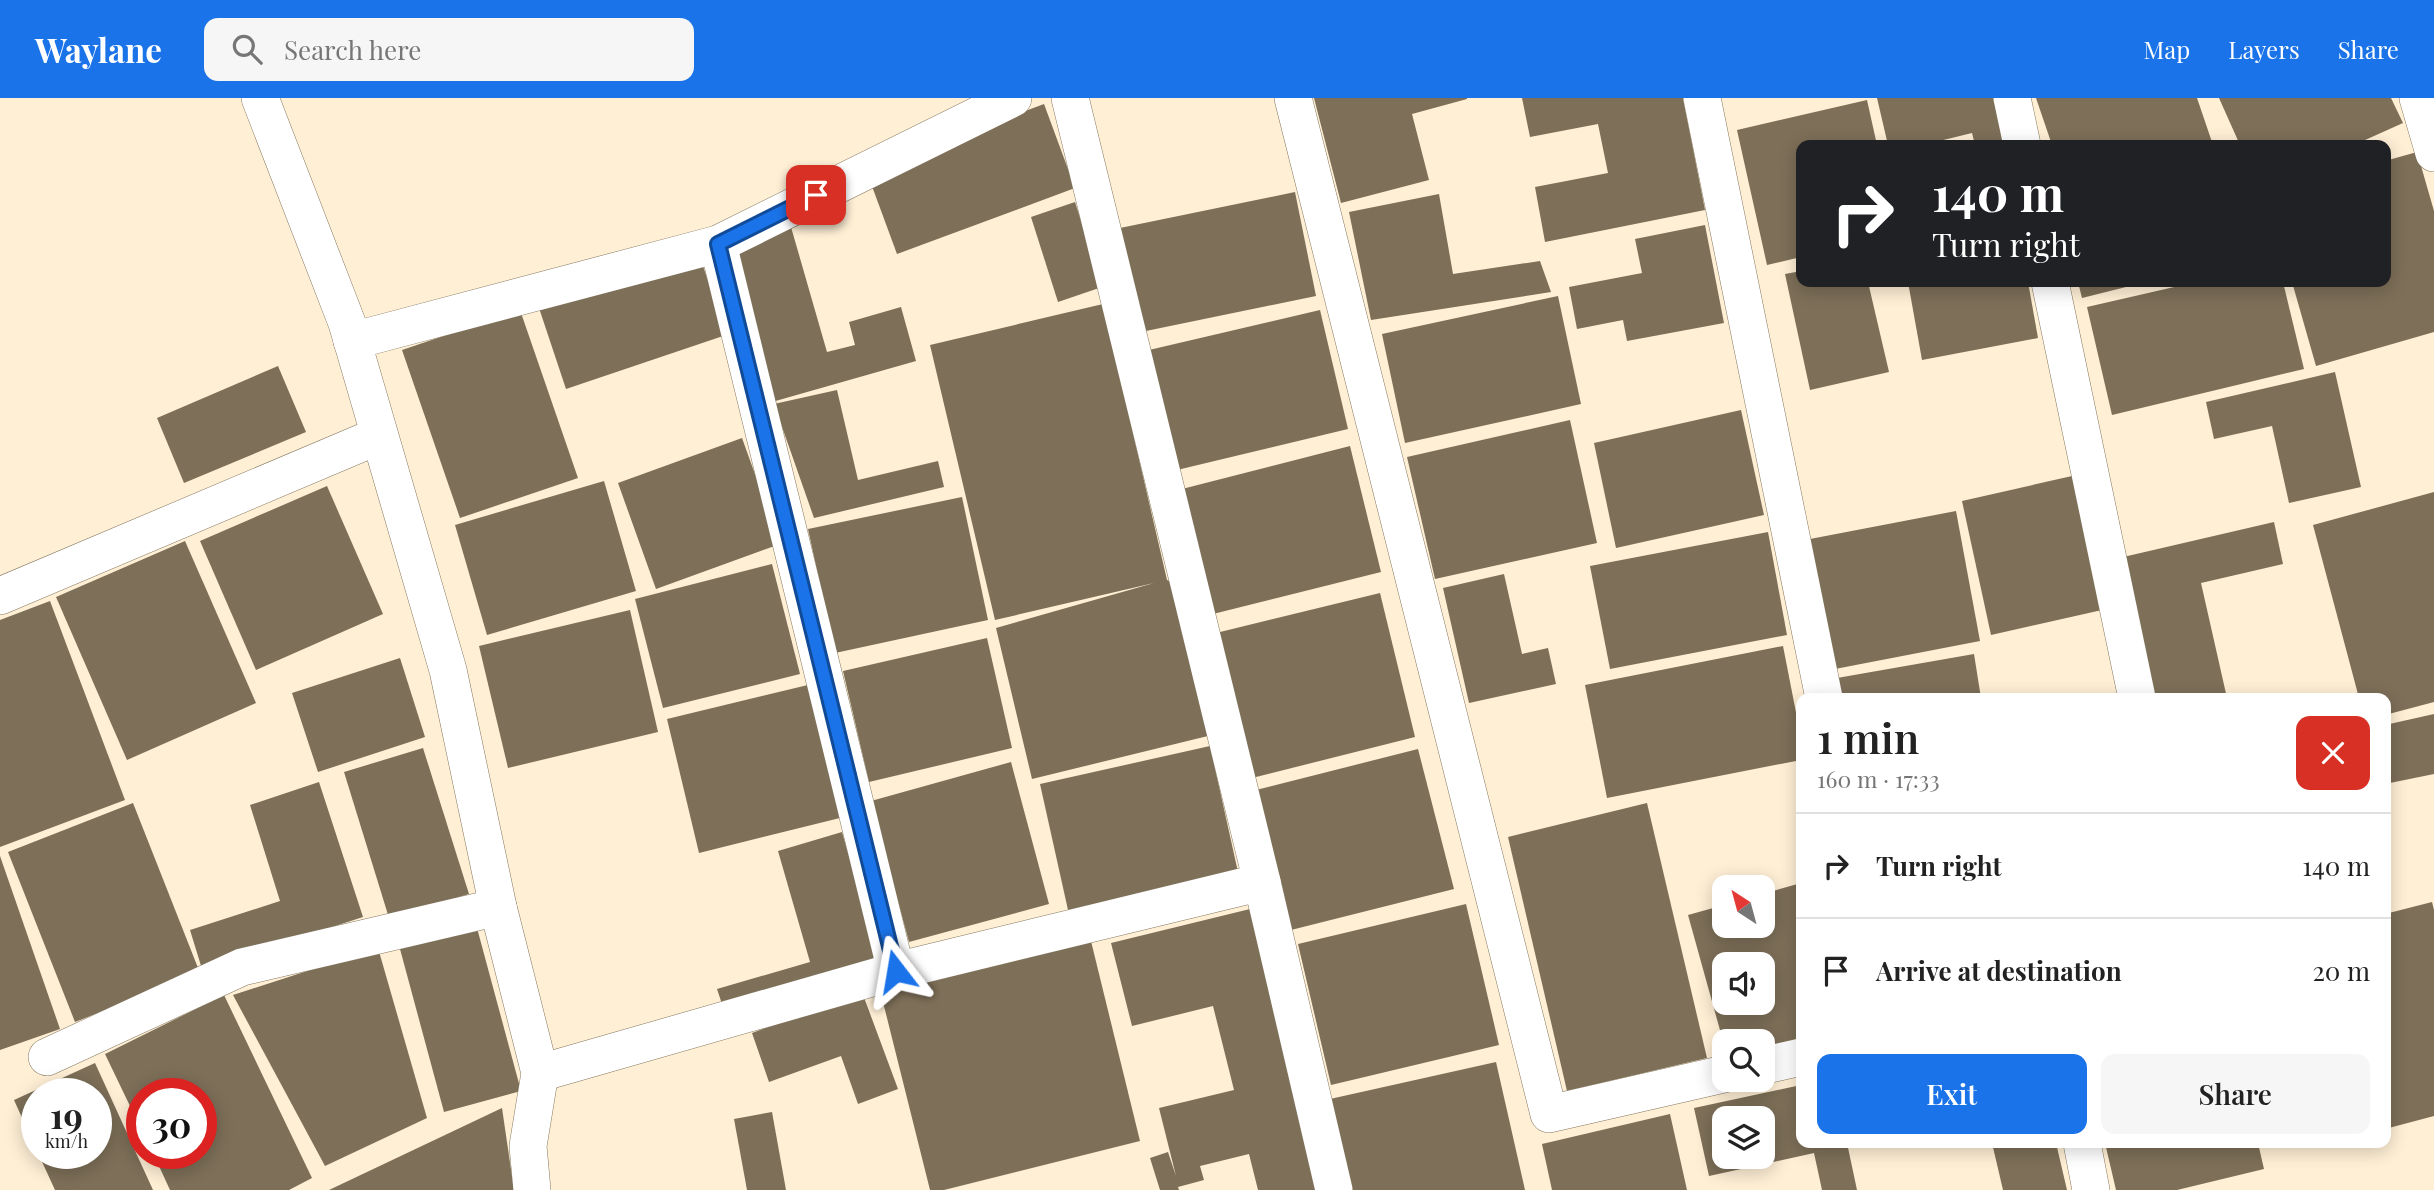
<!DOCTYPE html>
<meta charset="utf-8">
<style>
:root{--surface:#fff;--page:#f6f6f6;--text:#222;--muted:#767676;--line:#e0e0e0;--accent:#1a73e8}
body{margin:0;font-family:"Playfair Display",serif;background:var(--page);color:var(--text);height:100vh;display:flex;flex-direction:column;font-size:26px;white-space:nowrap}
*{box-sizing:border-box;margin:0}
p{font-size:23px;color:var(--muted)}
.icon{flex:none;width:38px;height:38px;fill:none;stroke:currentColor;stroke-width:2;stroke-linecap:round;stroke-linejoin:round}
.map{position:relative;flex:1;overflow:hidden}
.details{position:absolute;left:1796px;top:595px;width:595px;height:455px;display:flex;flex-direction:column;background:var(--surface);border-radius:14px;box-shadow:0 4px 18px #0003}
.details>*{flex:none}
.top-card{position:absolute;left:1796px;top:42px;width:595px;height:147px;border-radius:14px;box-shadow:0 4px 18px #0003;background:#202124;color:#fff;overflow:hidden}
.needle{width:46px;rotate:324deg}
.buttons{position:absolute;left:1712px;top:777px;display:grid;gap:14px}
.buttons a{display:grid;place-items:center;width:63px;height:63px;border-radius:14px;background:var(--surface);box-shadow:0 4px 18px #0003;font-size:35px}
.speed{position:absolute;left:21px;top:980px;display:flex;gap:14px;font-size:35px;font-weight:700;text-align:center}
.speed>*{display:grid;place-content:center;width:91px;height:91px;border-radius:50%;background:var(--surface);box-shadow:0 4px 18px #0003;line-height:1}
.speed small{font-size:18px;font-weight:400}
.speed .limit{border:10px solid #d22;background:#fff;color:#111}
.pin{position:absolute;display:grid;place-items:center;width:60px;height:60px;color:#fff;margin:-30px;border-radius:14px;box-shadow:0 4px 10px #0006}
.me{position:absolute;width:77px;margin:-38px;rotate:346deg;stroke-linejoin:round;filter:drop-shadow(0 0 5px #0008)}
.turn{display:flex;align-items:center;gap:24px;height:147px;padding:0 21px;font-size:32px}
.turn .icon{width:91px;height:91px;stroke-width:2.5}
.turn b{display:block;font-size:49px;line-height:60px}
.round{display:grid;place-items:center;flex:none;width:74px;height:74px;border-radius:14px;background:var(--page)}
.headline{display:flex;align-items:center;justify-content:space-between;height:119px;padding:0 21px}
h1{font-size:42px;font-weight:600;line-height:52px}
.cta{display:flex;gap:14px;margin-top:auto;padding:14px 21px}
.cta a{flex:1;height:80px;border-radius:14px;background:var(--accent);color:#fff;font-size:28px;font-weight:600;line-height:80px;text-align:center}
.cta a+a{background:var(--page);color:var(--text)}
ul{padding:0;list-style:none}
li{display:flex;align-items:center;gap:21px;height:105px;padding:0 21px;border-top:2px solid var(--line)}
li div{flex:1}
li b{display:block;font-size:26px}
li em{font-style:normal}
header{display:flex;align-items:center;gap:42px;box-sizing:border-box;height:98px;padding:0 35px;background:var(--accent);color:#fff}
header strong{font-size:33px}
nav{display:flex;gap:38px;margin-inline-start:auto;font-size:24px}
.search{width:490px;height:63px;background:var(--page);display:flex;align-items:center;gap:18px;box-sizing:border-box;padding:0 24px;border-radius:14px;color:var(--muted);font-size:26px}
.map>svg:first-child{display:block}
.building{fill:#7d6f58;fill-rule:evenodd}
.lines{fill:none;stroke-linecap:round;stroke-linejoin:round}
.minor-casing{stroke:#857861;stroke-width:38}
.minor{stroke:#fff;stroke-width:37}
.route-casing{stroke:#114b97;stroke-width:18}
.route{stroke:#1a73e8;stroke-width:12}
</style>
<header>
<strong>Waylane</strong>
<div class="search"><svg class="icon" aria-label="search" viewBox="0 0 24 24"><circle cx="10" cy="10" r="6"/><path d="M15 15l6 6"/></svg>Search here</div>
<nav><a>Map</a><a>Layers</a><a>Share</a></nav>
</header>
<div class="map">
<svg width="2434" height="1092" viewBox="0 0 2434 1092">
<rect width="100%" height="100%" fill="#feefd5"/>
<g class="building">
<polygon points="1314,0 1467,0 1467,1 1412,16 1429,82 1341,105"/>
<polygon points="1522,0 1683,0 1705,112 1545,144 1535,89 1608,75 1598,26 1530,39"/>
<polygon points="1877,0 1994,0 2006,47 1975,47 1972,35 1923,47 1888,47"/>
<polygon points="2036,0 2197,0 2213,47 2052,47"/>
<polygon points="2219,0 2391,0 2403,25 2354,47 2240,47"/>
<polygon points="1867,2 1877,47 1801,47 1801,159 1767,167 1737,32"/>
<polygon points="1044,6 1075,90 897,156 866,72"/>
<polygon points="2417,54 2434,113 2434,234 2316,268 2292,184 2385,184 2385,63"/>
<polygon points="1295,94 1316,198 1141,234 1120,130"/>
<polygon points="1439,96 1453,176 1540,163 1551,194 1371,222 1349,114"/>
<polygon points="1075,104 1102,189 1058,204 1031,119"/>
<polygon points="1705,127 1724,225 1627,243 1623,222 1577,231 1569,189 1642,175 1635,141"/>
<polygon points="791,129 827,254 855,247 849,224 901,209 916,263 772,304 727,147"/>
<polygon points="698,153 726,237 566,291 538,207"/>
<polygon points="1801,173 1801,184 1868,184 1889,274 1810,292 1785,176"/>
<polygon points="1908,184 2028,184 2038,240 1922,262"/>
<polygon points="2078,184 2142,184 2142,185 2082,200"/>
<polygon points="2196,184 2283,184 2304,271 2112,317 2087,209"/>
<polygon points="1558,198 1581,306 1405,345 1382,236"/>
<polygon points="1103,206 1167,482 1176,486 1212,637 1032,681 996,530 1154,485 995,522 930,247"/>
<polygon points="520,212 578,380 460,420 402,252"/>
<polygon points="1320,212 1348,331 1177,372 1149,252"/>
<polygon points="278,268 306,334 184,385 157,320"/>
<polygon points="2335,274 2361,389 2289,405 2272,328 2214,341 2206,304"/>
<polygon points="837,292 858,382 938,363 944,389 814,420 774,306"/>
<polygon points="1741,312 1764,417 1616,450 1594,345"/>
<polygon points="1570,322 1597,445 1435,481 1407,359"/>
<polygon points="742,340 780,446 656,491 618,385"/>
<polygon points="1350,348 1381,474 1213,516 1182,391"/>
<polygon points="2072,378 2102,512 1991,537 1962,403"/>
<polygon points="604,383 636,493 487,537 455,427"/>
<polygon points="327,388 383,516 256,572 200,443"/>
<polygon points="2434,394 2434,604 2385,617 2385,600 2359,600 2313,427"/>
<polygon points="962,399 988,522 835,555 808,431"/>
<polygon points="1956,413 1980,543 1835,571 1810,441"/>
<polygon points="2274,424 2283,466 2201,485 2227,600 2151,600 2119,460"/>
<polygon points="1768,434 1787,537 1610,571 1590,468"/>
<polygon points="185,443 256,605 127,662 56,499"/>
<polygon points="772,466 800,576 663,610 635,501"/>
<polygon points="1504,476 1522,556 1548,550 1556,586 1469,605 1443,490"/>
<polygon points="1380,495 1415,639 1252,680 1216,535"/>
<polygon points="50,503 125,702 0,749 0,522"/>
<polygon points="630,512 658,634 508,670 479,548"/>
<polygon points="987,540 1012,650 869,684 843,573"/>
<polygon points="1783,548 1801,640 1801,662 1607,700 1585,587"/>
<polygon points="1974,556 1981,600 1841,600 1837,580"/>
<polygon points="400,560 425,639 318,674 292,595"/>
<polygon points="812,586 844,719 699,755 667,621"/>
<polygon points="2434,616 2434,676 2385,686 2385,627"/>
<polygon points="1210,648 1238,774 1068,812 1040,686"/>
<polygon points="423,650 469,796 389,820 344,674"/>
<polygon points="1418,651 1454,791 1291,832 1256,692"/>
<polygon points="1011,664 1049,806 909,844 871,703"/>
<polygon points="319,684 363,819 202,871 190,832 280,803 250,707"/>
<polygon points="133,705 200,875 75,924 8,754"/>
<polygon points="1647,705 1707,960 1567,993 1508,739"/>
<polygon points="842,734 878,860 722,906 717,891 810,864 778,753"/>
<polygon points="0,758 60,931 0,952"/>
<path d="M1801 785V945L1762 956V943H1723L1688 817 1724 807V828H1762V796ZM1724 866H1762V905H1724Z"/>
<polygon points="2432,804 2434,812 2434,1018 2385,1031 2385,816"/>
<polygon points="1466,806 1499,947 1331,987 1298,846"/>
<polygon points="1250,811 1320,1092 1258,1092 1249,1056 1200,1068 1204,1082 1178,1089 1179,1092 1160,1092 1150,1060 1168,1054 1176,1078 1159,1010 1234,992 1213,908 1132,928 1111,845"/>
<polygon points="477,830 521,993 444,1014 400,851"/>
<polygon points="1089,835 1140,1043 944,1092 930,1092 879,888"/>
<polygon points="378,850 427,1020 325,1068 233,897"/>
<polygon points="862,894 898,991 858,1006 841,958 769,984 752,935"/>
<polygon points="224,897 312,1080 289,1092 170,1092 153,1055 201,1055 201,996 142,996 142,1033 105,956"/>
<polygon points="1496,964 1525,1092 1350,1092 1330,1001"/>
<polygon points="95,965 153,1092 55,1092 38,1055 96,1055 96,996 37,996 37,1053 14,1002"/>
<path d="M1801 987V1045H1847L1857 1092H1822L1814 1055 1709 1078 1694 1010ZM1724 1020H1762V1059H1724Z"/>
<polygon points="502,1010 514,1092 329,1092"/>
<polygon points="772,1014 786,1092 747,1092 734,1021"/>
<polygon points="1670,1016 1687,1092 1552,1092 1542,1046"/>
<polygon points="1992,1045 2056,1045 2067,1092 2003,1092"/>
<polygon points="2105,1045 2258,1045 2264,1071 2177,1092 2116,1092"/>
</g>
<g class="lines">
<g class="minor-casing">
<g id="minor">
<polyline points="260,0 347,225 448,572 498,809 540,975 528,1048 532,1092"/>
<polyline points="1070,0 1262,784 1334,1092"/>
<polyline points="1293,0 1549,1016 1724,976"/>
<polyline points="1702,0 1824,600"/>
<polyline points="2012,0 2022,47"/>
<polyline points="2418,0 2434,55"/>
<polyline points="2050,184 2137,600"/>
<polyline points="352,243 718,146 1013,0"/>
<polyline points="0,498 378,338"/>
<polyline points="896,873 1262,784"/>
<polyline points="47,959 242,869 498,809"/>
<polyline points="1762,968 1801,959"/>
<polyline points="540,975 896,873 718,146"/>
<polyline points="2082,1045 2091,1092"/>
</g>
</g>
<use href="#minor" class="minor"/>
</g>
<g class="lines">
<g class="route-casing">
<polyline id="route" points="816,97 718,146 896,873"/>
</g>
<use href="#route" class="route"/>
</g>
</svg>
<div class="buttons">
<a><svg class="needle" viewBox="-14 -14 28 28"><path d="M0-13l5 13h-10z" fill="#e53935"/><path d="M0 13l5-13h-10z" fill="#767676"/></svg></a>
<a><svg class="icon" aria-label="sound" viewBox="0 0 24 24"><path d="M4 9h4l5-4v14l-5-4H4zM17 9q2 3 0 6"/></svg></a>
<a><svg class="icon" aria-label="search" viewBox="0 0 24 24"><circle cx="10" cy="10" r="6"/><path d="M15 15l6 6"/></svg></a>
<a><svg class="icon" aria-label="layers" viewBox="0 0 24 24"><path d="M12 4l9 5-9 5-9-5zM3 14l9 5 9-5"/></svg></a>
</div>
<div class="speed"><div>19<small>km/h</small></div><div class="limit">30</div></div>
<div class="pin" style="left:816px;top:97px;background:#d93025"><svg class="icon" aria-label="arrive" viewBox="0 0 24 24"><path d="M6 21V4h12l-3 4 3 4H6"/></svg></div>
<svg class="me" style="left:896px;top:873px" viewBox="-20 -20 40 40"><path d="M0-17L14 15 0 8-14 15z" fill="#1a73e8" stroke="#fff" stroke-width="4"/></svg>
<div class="top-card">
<div class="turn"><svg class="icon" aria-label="right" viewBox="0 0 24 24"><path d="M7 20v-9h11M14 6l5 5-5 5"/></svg><div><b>140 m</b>Turn right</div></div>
</div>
<section class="details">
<div class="headline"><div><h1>1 min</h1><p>160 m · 17:33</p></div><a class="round" style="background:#d93025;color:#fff"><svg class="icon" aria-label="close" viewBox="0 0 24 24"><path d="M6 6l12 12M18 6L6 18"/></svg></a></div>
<ul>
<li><svg class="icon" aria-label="right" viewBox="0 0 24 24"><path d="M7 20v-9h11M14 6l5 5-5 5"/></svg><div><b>Turn right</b></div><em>140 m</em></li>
<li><svg class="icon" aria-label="arrive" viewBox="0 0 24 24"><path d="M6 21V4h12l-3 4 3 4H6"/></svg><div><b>Arrive at destination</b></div><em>20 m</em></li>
</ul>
<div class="cta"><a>Exit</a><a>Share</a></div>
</section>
</div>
